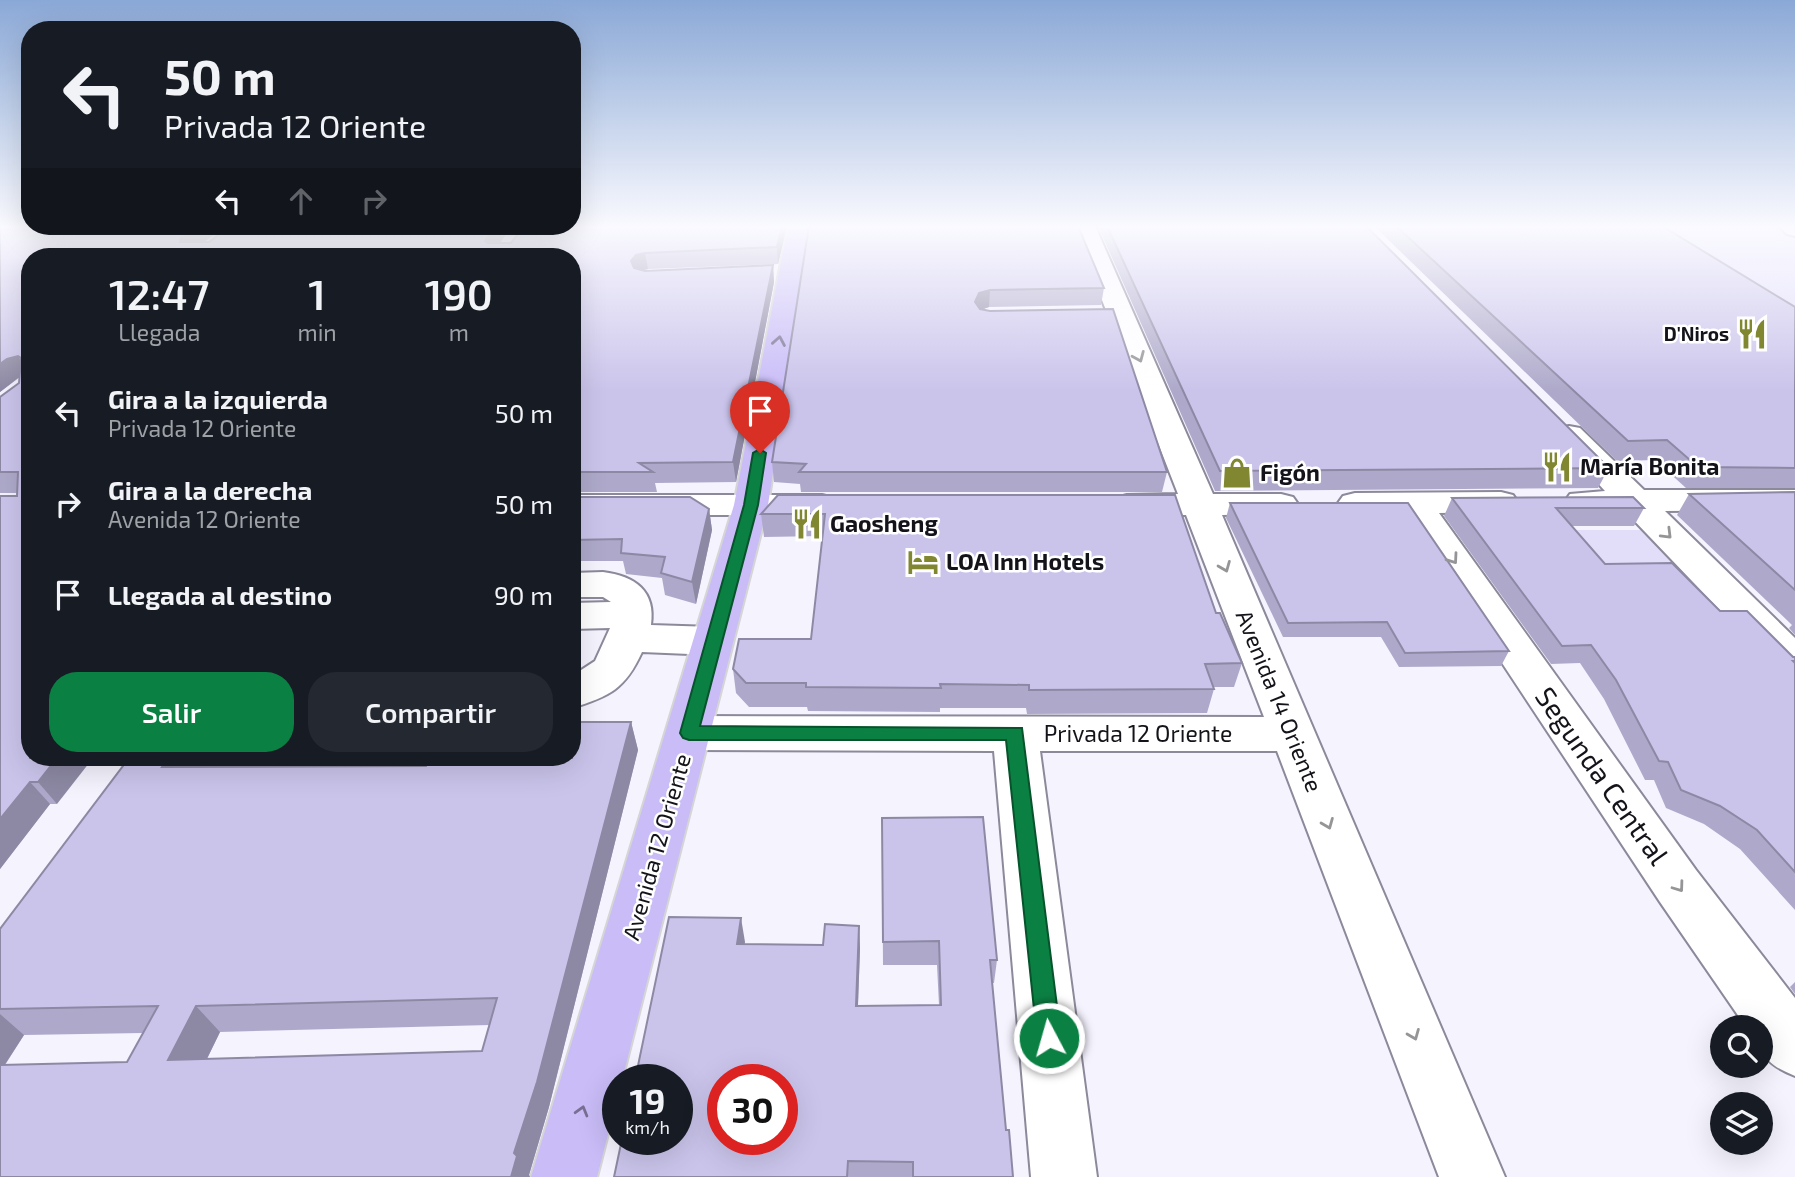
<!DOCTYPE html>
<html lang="es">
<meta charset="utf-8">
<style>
:root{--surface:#171b24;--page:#242831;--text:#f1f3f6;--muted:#9ea1a6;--accent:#0b8043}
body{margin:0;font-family:"Exo 2",sans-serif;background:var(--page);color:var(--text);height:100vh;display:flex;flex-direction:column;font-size:26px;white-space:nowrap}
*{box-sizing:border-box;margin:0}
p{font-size:23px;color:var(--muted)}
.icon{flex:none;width:38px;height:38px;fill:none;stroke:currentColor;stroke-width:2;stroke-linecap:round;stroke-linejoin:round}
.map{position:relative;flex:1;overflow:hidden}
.side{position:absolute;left:21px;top:248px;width:560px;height:518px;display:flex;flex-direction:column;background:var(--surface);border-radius:28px;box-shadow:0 7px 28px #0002}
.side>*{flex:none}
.hud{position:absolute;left:21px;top:21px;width:560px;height:214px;border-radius:28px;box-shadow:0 7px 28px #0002;background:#171b24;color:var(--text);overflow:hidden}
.controls{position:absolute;left:1710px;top:1015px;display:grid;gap:14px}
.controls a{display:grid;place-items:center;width:63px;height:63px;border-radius:50%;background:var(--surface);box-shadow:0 7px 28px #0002;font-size:35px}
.speed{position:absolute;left:602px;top:1064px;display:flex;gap:14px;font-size:35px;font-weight:700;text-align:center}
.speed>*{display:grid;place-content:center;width:91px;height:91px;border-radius:50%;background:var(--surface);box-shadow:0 7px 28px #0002;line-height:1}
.speed small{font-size:18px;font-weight:400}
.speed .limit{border:10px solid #d22;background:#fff;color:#111}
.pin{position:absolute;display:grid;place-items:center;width:60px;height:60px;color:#fff;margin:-72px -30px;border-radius:50% 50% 50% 0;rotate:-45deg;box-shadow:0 0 7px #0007}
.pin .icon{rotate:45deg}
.me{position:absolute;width:77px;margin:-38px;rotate:354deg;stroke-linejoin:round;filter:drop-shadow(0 0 5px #0008)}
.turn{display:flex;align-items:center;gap:24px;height:147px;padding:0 28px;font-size:32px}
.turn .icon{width:91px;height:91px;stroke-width:2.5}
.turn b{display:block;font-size:49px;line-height:60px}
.lanes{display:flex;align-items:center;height:66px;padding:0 28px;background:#0003;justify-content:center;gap:35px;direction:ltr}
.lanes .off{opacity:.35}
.eta{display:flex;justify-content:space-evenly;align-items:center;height:119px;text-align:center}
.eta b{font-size:42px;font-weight:600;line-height:49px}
.cta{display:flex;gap:14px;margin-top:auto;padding:14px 28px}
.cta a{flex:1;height:80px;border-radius:28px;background:var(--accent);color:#fff;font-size:28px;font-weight:600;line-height:80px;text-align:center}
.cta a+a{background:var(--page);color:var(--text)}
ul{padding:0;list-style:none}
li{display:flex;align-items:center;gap:21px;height:91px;padding:0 28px}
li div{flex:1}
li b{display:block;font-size:26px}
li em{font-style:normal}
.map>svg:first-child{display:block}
.green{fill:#e2defa}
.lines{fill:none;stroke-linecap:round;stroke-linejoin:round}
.minor-casing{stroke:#8c899a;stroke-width:4}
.major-casing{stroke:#d5d5d6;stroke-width:4}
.minor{fill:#fff;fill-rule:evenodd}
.major{fill:#c9bcf7;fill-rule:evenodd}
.wall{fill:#aea9ca;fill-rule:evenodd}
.shaded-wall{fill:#8d89a4}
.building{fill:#cac4eb;stroke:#8d89a4;stroke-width:2;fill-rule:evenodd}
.oneway{stroke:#787093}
.oneway2{stroke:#959598}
.route{fill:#0b8043;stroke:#07532c;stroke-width:2}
.labels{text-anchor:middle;stroke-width:5;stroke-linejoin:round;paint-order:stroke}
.far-poi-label{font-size:19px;font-weight:bold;fill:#141319;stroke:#fff;text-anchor:end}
.poi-label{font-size:23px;font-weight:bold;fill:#141319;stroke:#fff;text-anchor:start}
.street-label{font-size:23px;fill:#141319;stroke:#fff}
.near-street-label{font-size:28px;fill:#141319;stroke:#fff}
</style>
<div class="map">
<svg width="1795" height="1177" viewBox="0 0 1795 1177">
<rect width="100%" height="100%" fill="#f5f3fe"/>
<g class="green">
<polygon points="1663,226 1774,226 1795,237 1795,306"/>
<polygon points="1554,530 1647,530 1701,587 1665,580 1602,578"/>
</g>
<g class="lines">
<g class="minor-casing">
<g id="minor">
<polygon points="1073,226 1095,226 1213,494 1281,494 1293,497 1298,504 1293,511 1281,514 1222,515 1505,1177 1439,1177 1277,751 1040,751 1097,1177 1031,1177 994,751 689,750 673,745 666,733 673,721 689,716 1264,717 1186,515 1127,515 1115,512 1110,505 1115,498 1127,495 1178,494"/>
<polygon points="1779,226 1795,226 1795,236 1787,234"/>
<polygon points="1569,426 1580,428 1644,490 1795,490 1795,510 1665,511 1795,638 1795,678 1780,673 1625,511 1582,511 1570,508 1565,501 1570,494 1605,491 1553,435 1558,428"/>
<path d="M1501 492 1513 495 1518 502 1513 509 1501 512 1439 513 1696 870 1795 998V1076C1768 1065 1760 1057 1760 1027H1746L1660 902 1403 513H1355L1343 510 1338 503 1343 496 1355 493Z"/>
<polygon points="572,495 822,495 834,498 839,505 834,512 822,515 572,515"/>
<path d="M603 572C635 576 656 591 651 625L713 627 727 631 733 641 727 651 713 655 642 652C625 689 610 696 572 708V676L595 661 610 628 572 629V603L611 602 603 597H572V573Z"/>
</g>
</g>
<g class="major-casing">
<polygon id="major" points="788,226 810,226 768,505 622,1080 618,1080 618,1095 597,1177 531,1177 734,505"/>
</g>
<use href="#minor" class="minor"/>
<use href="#major" class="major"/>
</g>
<g class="wall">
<polygon points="0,226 224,226 204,242 209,242 230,226 512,226 500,243 787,226 778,264 648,269 642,271 645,271 773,265 774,282 736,482 655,483 657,492 572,492 572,257 30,257 57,804 50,804 0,869 0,496 17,496 18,493 0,493 0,397 19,383 20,377 0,392"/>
<polygon points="809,226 1104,288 1101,305 989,307 983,309 1167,472 1162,492 801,492 800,484 774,482 772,462"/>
<polygon points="1098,226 1366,226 1609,468 1598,488 1215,491"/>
<polygon points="1374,226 1662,226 1795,307 1795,488 1686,488 1655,460 1617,461"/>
<polygon points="1795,492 1795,635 1789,628 1792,625 1677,515 1689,494"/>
<polygon points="778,495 1216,613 1242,663 1234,687 1213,687 1214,689 1207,713 1027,714 1026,708 940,708 940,712 808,711 807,707 749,707 736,693 733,669 811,639 823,536 764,537 761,514"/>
<polygon points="572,497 709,509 712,530 696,604 665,595 662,578 626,574 623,561 572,561"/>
<polygon points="1452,498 1644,508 1634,526 1571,526 1605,564 1720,611 1795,657 1795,910 1740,849 1704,824 1666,808 1654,780 1645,780 1604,699 1580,663 1551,664 1444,516"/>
<polygon points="1230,503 1509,651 1501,666 1399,667 1381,637 1283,637 1226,518"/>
<path d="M631 722 638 750 549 1107 529 1175 530 1177H0V929L129 758H206L200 767 426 766ZM490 1025 482 1051 207 1059 220 1032ZM143 1033 127 1062 5 1065 24 1035Z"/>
<polygon points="882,818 997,960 994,983 992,983 1006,1130 1013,1177 614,1177 745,942 745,944 823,945 859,926 860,949 858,1006 939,1005 937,965 883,965"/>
<polygon points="1795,982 1795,994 1790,987"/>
</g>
<g class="shaded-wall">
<polygon points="197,226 224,226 188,255 180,242 181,238"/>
<polygon points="496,226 512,226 489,257 485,241"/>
<polygon points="782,226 787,226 778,264 777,247"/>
<polygon points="645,253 648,269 638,271 634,278 631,261 636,255"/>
<polygon points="773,265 774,282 736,482 733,462"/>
<polygon points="990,290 989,307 978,311 975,302 979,293"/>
<polygon points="18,356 29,374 18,378 0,392 0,364 7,359"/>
<polygon points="709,509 712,530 696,604 692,582"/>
<polygon points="631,722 638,750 549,1107 529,1175 530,1177 511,1177 514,1153"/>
<polygon points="57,758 93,758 57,804 38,782"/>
<polygon points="168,758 206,758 182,795 162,767"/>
<polygon points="30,782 50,804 0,869 0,819"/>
<polygon points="741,918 745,942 741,967 737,944"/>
<polygon points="859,926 860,949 857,1029 856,1006"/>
<polygon points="196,1006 220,1032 194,1085 168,1060"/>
<polygon points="0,1014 24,1035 0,1072"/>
</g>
<g class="building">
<polygon points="0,226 197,226 181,238 180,242 209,242 230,226 496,226 485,241 488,243 511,243 524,226 782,226 777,247 645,253 636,255 631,261 634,268 645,271 773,265 733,462 639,463 653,472 572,472 572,257 30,257 30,758 57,758 38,782 30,782 0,819 0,496 17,496 18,472 0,472 0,397 19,383 21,358 18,356 7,359 0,364"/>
<polygon points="809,226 1078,226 1104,288 990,290 979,293 975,302 980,309 990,311 1113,309 1167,472 799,472 806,464 772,462"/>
<polygon points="1107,226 1366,226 1609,468 1220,471"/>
<polygon points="1396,226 1662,226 1795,307 1795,468 1698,467 1667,440 1628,441"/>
<polygon points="1795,492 1795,590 1689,494"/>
<polygon points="778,495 1175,495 1216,613 1220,613 1242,663 1205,664 1214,689 1029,690 1029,685 940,684 941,688 806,687 806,683 746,683 733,669 739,639 811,639 825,514 761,514"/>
<polygon points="572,497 690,497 709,509 692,582 661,573 665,557 621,553 622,539 572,540"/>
<polygon points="1633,497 1644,508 1556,508 1605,564 1672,563 1720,611 1747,611 1793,657 1795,657 1795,661 1793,661 1795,663 1795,872 1757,830 1720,806 1681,790 1668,762 1659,761 1616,680 1591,645 1562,646 1452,498"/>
<polygon points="1230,503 1408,503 1509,651 1405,653 1387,622 1288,623"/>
<path d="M572 722H631L537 1082 514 1153 517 1156 511 1177H0V1065L127 1062 158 1006 0 1009V929L129 758H168L162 767 426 766 430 758H572ZM497 998 482 1051 168 1060 196 1006Z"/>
<path d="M983 817 997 960H990L1006 1130H1009L1013 1177H913V1162L848 1161 847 1177H614L622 1139H677V1080H635L669 917 741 918 737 944 823 945 825 924 859 926 856 1006 941 1005 939 941 883 942 882 818ZM723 1080H782V1139H723Z"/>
</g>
<defs><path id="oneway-chevron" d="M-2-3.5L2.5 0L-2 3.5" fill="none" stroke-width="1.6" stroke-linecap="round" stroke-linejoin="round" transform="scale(1.75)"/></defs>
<g class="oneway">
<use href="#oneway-chevron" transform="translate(779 341) rotate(-80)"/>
<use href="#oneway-chevron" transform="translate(582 1111) rotate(-74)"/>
</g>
<g class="oneway2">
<use href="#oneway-chevron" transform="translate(1139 357) rotate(67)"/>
<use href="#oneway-chevron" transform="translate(1667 534) rotate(45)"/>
<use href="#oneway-chevron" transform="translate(1453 559) rotate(55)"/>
<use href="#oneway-chevron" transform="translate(1225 567) rotate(68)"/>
<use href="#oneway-chevron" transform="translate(1328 824) rotate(68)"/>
<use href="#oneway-chevron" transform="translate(1679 887) rotate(54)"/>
<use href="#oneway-chevron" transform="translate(1414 1035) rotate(68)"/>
</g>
<linearGradient id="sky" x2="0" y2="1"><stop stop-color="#8aa8d6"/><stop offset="0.58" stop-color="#fafaff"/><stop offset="1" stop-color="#fafaff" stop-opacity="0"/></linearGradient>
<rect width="1795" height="391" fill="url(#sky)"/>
<polygon class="route" points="760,449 766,453 758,505 700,726 1022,728 1061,1038 1058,1047 1049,1051 1040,1047 1037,1038 1006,740 689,740 683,738 680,733 744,505 753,453"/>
<defs>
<g id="restaurant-bare" transform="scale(2.415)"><path d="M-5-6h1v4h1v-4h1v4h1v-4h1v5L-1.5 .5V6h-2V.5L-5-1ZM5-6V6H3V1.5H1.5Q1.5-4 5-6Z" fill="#818631" stroke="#fff" stroke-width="2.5" paint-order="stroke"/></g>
<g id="shop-bare" transform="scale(2.415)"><path d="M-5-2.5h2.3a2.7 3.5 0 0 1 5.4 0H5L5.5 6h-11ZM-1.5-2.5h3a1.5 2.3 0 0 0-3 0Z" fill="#818631" stroke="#fff" stroke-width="2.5" paint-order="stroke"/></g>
<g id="hotel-bare" transform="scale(2.415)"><path d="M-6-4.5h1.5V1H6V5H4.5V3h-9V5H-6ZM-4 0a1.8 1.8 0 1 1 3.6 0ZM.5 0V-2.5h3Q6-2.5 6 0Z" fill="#818631" stroke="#fff" stroke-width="2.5" paint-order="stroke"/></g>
</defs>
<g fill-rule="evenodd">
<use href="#restaurant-bare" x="1752" y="334"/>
<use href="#restaurant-bare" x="1557" y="467"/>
<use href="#shop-bare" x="1237" y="473"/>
<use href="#restaurant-bare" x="807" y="524"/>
<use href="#hotel-bare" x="923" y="562"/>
</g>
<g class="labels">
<g class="far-poi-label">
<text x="1729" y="341">D'Niros</text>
</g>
<g class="poi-label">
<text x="1580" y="475">María Bonita</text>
<text x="1260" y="481">Figón</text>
<text x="830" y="532">Gaosheng</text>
<text x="946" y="570">LOA Inn Hotels</text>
</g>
<g class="street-label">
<text transform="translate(1279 701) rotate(68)" y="8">Avenida 14 Oriente</text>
<text x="1138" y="742">Privada 12 Oriente</text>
<text transform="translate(657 847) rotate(-74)" y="8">Avenida 12 Oriente</text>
</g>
<g class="near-street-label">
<text transform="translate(1602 776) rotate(55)" y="10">Segunda Central</text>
</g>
</g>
</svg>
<div class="controls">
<a><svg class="icon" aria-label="search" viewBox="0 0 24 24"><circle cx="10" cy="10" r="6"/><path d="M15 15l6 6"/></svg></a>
<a><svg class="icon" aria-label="layers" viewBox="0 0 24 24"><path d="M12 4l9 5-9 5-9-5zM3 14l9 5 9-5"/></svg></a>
</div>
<div class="speed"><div>19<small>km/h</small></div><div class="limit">30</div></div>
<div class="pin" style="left:760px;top:453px;background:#d93025"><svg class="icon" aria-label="arrive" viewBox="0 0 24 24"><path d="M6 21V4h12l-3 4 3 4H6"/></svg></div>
<svg class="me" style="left:1049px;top:1038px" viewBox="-20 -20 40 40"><circle r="17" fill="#0b8043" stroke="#fff" stroke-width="3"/><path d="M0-11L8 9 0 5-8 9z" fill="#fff"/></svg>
<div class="hud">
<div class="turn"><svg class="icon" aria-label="left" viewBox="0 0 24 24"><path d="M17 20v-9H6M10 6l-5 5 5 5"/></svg><div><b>50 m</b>Privada 12 Oriente</div></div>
<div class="lanes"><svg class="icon" aria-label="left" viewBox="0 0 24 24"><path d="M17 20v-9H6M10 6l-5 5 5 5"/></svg><svg class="icon off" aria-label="ahead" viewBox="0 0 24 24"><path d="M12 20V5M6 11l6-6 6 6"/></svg><svg class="icon off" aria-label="right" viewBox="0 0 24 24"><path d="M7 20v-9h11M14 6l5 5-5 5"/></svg></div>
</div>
<section class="side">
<div class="eta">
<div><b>12:47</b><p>Llegada</p></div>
<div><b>1</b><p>min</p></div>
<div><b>190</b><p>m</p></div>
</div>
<ul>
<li><svg class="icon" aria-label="left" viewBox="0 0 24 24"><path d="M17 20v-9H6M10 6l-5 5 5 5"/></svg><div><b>Gira a la izquierda</b><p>Privada 12 Oriente</p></div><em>50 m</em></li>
<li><svg class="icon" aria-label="right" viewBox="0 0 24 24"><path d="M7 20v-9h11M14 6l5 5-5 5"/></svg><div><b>Gira a la derecha</b><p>Avenida 12 Oriente</p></div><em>50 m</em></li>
<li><svg class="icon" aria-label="arrive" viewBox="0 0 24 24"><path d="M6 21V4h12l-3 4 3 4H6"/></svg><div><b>Llegada al destino</b></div><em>90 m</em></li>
</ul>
<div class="cta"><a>Salir</a><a>Compartir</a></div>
</section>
</div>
